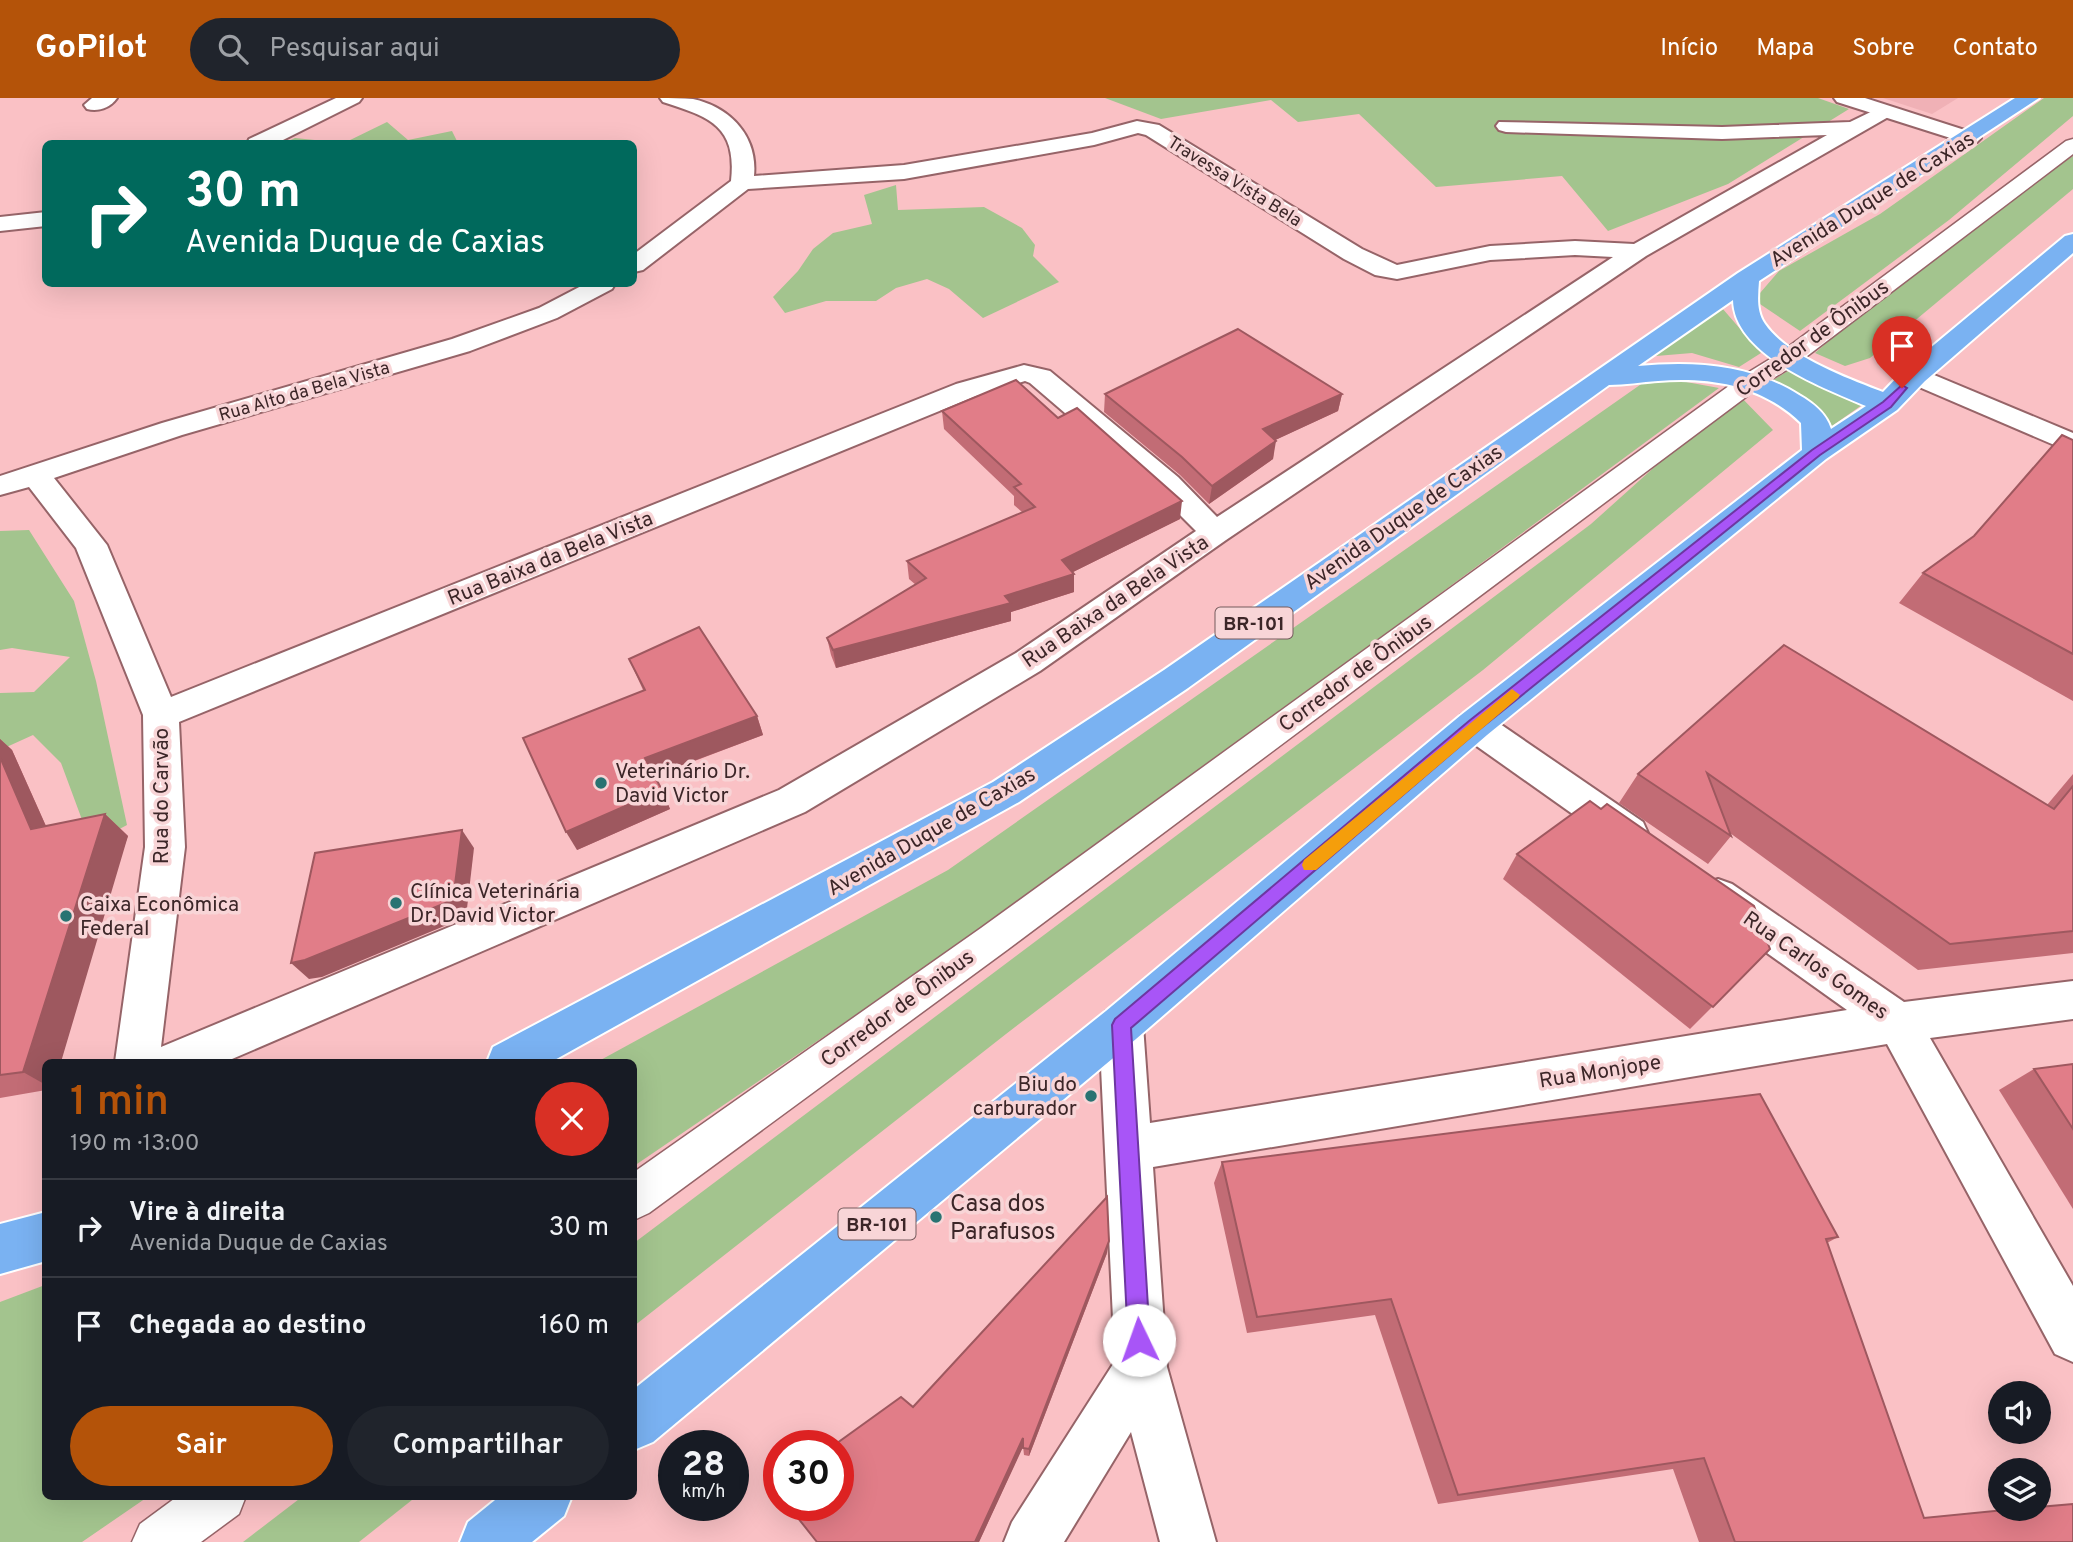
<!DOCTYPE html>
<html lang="pt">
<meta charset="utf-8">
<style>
:root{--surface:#171b24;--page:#20242c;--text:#f1f3f6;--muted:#9ea1a6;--line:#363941;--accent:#b45309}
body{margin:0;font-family:Overpass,sans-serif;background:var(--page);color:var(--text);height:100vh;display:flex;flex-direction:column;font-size:26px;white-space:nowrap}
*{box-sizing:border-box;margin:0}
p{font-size:23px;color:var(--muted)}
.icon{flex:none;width:38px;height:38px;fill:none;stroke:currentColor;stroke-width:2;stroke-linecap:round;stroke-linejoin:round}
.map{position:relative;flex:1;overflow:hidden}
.side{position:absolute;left:42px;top:961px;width:595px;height:441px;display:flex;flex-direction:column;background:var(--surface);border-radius:10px;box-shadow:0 7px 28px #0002}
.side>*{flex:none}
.banner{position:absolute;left:42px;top:42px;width:595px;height:147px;border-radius:10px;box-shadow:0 7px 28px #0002;background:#00695c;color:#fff;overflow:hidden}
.tools{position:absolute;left:1988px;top:1283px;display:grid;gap:14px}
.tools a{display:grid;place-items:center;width:63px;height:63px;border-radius:50%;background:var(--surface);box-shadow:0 7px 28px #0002;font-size:35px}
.speed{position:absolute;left:658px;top:1332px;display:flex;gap:14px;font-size:35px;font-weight:700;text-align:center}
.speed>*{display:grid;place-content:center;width:91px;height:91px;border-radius:50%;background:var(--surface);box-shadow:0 7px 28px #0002;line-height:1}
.speed small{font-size:18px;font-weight:400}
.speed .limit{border:10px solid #d22;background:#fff;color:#111}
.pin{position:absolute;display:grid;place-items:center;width:60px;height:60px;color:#fff;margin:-72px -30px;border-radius:50% 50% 50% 0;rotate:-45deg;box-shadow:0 0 7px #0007}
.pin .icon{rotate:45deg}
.me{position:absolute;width:77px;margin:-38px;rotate:357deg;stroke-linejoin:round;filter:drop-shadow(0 0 5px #0008)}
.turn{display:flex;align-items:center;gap:24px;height:147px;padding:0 28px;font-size:32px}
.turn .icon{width:91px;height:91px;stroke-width:2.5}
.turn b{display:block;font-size:49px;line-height:60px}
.round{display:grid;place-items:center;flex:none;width:74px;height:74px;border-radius:37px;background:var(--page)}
.head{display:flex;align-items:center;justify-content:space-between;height:119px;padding:0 28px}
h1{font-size:42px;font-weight:600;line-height:52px;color:var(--accent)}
.cta{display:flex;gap:14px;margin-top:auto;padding:14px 28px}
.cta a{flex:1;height:80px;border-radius:42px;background:var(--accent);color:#fff;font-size:28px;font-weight:600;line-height:80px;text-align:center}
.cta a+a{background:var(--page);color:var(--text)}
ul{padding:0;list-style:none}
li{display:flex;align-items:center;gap:21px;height:98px;padding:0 28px;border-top:2px solid var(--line)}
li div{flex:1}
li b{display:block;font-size:26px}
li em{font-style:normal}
header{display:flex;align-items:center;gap:42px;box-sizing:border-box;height:98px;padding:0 35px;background:var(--accent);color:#fff}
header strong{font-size:33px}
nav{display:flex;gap:38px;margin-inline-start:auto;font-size:24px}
.search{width:490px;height:63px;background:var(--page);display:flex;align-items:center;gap:18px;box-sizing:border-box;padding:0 24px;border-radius:38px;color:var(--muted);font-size:26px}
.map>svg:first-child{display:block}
.built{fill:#f0b1b6}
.green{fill:#a3c48e}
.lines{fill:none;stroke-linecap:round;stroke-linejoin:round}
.service-casing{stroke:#966468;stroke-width:3}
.minor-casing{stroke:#966468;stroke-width:4}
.tertiary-casing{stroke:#966468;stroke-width:4}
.trunk-casing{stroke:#fff;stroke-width:4}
.service{fill:#fff;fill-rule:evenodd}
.minor{fill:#fff;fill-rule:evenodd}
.tertiary{fill:#fff;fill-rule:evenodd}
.trunk{fill:#7ab2f2;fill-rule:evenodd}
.wall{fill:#c26c75}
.shaded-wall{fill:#9e585f}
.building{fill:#e17d88;stroke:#9e585f;stroke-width:2}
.route{fill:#a855f7;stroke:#6d37a1;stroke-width:2}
.slow{fill:#f59e0b}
.poi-dot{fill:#297372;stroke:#f8d5d7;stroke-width:2.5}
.labels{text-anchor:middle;stroke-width:7;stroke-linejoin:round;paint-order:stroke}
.far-street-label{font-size:18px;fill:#3c2628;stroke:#f8d5d7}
.shield{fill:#f8d5d7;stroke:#745a5c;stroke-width:2}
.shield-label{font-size:19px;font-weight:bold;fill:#3c2628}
.street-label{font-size:21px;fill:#3c2628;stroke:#f8d5d7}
.poi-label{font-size:21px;fill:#3c2628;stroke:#f8d5d7;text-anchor:start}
.near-poi-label{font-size:24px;fill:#3c2628;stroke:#f8d5d7;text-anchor:start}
</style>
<header>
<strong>GoPilot</strong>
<div class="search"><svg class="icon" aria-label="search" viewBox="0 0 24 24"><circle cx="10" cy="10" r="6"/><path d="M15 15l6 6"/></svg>Pesquisar aqui</div>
<nav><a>Início</a><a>Mapa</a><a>Sobre</a><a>Contato</a></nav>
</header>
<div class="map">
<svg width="2073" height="1444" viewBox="0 0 2073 1444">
<rect width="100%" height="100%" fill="#fac1c5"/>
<polygon class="built" points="1883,0 1958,0 1932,16"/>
<g class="green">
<polygon points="1105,0 1818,0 1849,11 1728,86 1608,133 1562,78 1436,89 1359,16 1298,24 1271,2 1161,21"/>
<polygon points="2044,0 2073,0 2073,18 1949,122 1800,233 1754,202 1779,173 1880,116"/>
<polygon points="387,24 408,42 452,33 458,45 284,45 295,40 344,45"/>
<polygon points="2073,58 2073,91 1870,260 1845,268 1815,255 1930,153"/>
<polygon points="896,87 898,112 984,109 1022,130 1035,147 1033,158 1059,184 983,220 949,191 927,181 896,190 876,203 826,203 785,215 773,199 798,173 813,151 833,135 872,126 864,97"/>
<polygon points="1723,197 1722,210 1761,255 1739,269 1692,255 1632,260"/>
<polygon points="1791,271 1862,307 1832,328 1802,300 1773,282"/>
<polygon points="1670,281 1719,290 1017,807 634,1068 634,964 597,964 948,772 1647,282"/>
<polygon points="1737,295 1773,332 1483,572 1006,936 634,1228 634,1145 1591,426"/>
<polygon points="29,432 74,503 96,583 127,727 91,746 61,665 33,637 0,652 0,595 34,594 70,559 12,550 0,552 0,433"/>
<polygon points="45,1187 46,1398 149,1398 82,1444 0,1444 0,1204"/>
<polygon points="303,1398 417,1398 359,1444 243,1444"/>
</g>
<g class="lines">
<g class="service-casing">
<g id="service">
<polygon points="2073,41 2073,56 1798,265 1762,287 1007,852 649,1115 634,1122 634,1074 981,830 1744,277 1780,255 2066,43"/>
<polygon points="178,1398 246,1398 239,1416 201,1444 132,1444 140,1426"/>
</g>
</g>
<g class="minor-casing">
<g id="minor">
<path d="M92 0H117C110 10 98 14 87 11L84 7Z"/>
<polygon points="336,0 362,0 359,4 275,46 247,46 249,41"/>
<path d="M660 0C670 0 683 0 693 1 730 9 758 38 754 78L904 67 1092 35 1137 23 1159 27 1362 151 1397 167 1490 148 1575 143 1634 146 1827 37 1722 41 1506 34 1499 32 1496 28 1499 24 1722 29 1850 24 1883 8 1890 10 1893 14 1890 18 1646 158 1226 442 1040 573 805 714 225 964H115L145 749 143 617 76 450 29 389 0 397V378L162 325 452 241 539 210 585 186H615L612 191 557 220 470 253 182 337 54 380 107 447 171 599 956 286 1024 267 1050 273 1178 379 1217 419 1613 159 1575 157 1490 162 1397 181 1375 177 1344 161 1146 37 1138 35 1094 47 904 81 748 91 643 172 634 174V156L731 83C737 28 710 19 663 4ZM1025 283 1030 285 1156 393 1196 433 1016 555 779 692 161 949 185 749 179 624 976 298Z"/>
<polygon points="46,114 46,128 0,133 0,119"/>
<polygon points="1915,269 2073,335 2073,355 1905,283 1901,277 1905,271"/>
<polygon points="1474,613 1487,617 1643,724 1648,735 1643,746 1629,751 1615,746 1461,637 1456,627 1461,617"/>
<polygon points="1718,781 1732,786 1904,904 2073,883 2073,921 1930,940 2073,1188 2073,1264 2055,1256 1887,946 1153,1069 1167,1269 1216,1444 1160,1444 1131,1334 1064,1444 1004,1444 1012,1424 1115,1263 1099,927 1106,913 1121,907 1136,913 1143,927 1150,1025 1847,912 1704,810 1698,798 1704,786"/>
</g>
</g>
<g class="tertiary-casing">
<polygon id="tertiary" points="1834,0 1865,0 1977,36 1981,40 1977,44 1963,44 1837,4"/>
</g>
<g class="trunk-casing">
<g id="trunk">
<path d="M2015 0H2039L1759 183C1758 198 1756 213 1765 226 1787 258 1847 280 1883 294L1905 271 2065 138 2073 136V155L1925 283 1897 312 1826 361 1487 637 1136 941 653 1344 634 1352V1291L1106 913 1461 617 1802 352 1801 325C1762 287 1710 279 1658 283 1642 284 1625 287 1609 287L1188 590 1019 704 551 964H487L493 949 993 684 1164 572 1738 175ZM1733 202C1734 257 1824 290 1866 308L1831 331C1826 315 1813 305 1799 297 1750 266 1695 263 1638 268Z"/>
<polygon points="46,1114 46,1163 0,1176 0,1126"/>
<polygon points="500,1398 572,1398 564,1418 532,1444 460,1444 468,1424"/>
</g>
</g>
<use href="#service" class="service"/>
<use href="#minor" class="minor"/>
<use href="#tertiary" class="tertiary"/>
<use href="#trunk" class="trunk"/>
</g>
<g class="wall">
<polygon points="1105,296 1342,296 1338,313 1275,342 1273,361 1209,406 1180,377 1104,314"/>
<polygon points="942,313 1058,320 1180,421 1073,474 1074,494 1011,514 1011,523 836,570 831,557 827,540 916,487 909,481 907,463 1022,414 1014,407 1014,398 944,331"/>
<polygon points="2073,342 2073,603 1899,505 1923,475 1974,438"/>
<polygon points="1784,547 2047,707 2073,676 2073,855 1918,872 1730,735 1731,738 1708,766 1619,705 1638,676"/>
<polygon points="629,561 757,618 763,637 655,678 670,711 577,752 643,592"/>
<polygon points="0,641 12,652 46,728 105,716 128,738 46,964 46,992 0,1000"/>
<polygon points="1517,756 1770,851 1690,931 1503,781"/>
<polygon points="2073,966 2073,1111 1999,992 2034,971"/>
<polygon points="1222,1064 1838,1139 1827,1145 1924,1420 2073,1444 1699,1444 1673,1371 1438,1406 1375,1217 1247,1235 1214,1085"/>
<polygon points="1107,1155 1029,1358 1024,1357 1023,1348 979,1444 817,1444 913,1309"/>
</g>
<g class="shaded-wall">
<polygon points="1342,296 1338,313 1260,349 1263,331"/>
<polygon points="1276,343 1273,361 1209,406 1212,388"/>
<polygon points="1182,403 1180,421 1063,479 1074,476 1074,494 1011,514 1011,523 836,570 833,552 1005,498 1062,462"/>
<polygon points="757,618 763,637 653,678 645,660"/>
<polygon points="0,641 12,652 57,753 31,731 0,659"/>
<polygon points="662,692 670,711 577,752 566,734"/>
<polygon points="105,716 128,738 61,964 46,964 46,987 23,974"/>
<polygon points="462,732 474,750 466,819 322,879 309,881 291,865"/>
<polygon points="1109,1143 1107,1155 1029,1358 1029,1351"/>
<polygon points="1023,1340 1024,1347 979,1444 975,1444"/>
</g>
<g class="building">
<polygon points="1238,231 1342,296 1263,331 1276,343 1212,388 1182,359 1105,296"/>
<polygon points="1016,282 1058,320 1077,310 1182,403 1062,462 1074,476 1005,498 1011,505 833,552 827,540 926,480 907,463 1035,409 1014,389 1021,386 942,313"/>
<polygon points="2062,337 2073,342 2073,556 1923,475 1974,438"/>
<polygon points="699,529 757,618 645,660 662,692 566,734 523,640 645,592 629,561"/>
<polygon points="1784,547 2054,711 2073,688 2073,833 1950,846 1707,675 1731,738 1638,676"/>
<polygon points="0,659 31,731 105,716 23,974 0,977"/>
<polygon points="1590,703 1601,711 1607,706 1754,808 1770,851 1713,909 1517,756"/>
<polygon points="462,732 453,802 305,862 291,865 315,755"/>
<polygon points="2073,966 2073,1031 2034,971"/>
<polygon points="1760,996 1838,1139 1826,1141 1924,1420 2025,1410 2039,1410 2039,1409 2073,1406 2073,1444 1735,1444 1704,1360 1458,1397 1391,1201 1257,1219 1222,1064"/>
<polygon points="1107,1099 1109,1143 1029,1351 1023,1350 1023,1340 975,1444 817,1444 790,1410 791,1407 838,1407 838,1348 833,1348 901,1299 913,1309"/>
</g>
<polygon class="route" points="1902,287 1907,290 1891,309 1820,357 1480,631 1131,930 1150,1242 1146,1250 1139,1253 1131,1250 1128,1242 1112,927 1115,921 1469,623 1812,352 1883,304"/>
<polygon class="slow" points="1512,591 1520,597 1518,600 1316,772 1304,772 1302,767 1304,762"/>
<g class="poi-dot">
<circle cx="601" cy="685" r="7"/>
<circle cx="396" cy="805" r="7"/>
<circle cx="66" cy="818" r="7"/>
<circle cx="1091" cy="998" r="7"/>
<circle cx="936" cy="1119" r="7"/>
</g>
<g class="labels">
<g class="far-street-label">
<text transform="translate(1235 83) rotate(32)" y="6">Travessa Vista Bela</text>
<text transform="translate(304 293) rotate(-16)" y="6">Rua Alto da Bela Vista</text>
</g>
<g class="shield">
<rect x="1215.5" y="509.5" width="77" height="31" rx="5"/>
<rect x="838.5" y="1110.5" width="77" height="31" rx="5"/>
</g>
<g class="shield-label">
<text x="1254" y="532">BR-101</text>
<text x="877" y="1133">BR-101</text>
</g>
<g class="street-label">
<text transform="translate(1872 101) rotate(-32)" y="7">Avenida Duque de Caxias</text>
<text transform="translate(1812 240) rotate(-36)" y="7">Corredor de Ônibus</text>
<text transform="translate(1403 419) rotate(-35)" y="7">Avenida Duque de Caxias</text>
<text transform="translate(550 460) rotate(-22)" y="7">Rua Baixa da Bela Vista</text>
<text transform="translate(1115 503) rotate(-34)" y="7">Rua Baixa da Bela Vista</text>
<text transform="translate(1355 575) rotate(-36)" y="7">Corredor de Ônibus</text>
<text transform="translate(161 698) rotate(-90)" y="7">Rua do Carvão</text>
<text transform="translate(931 733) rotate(-30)" y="7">Avenida Duque de Caxias</text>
<text transform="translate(1816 867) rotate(35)" y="7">Rua Carlos Gomes</text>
<text transform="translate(897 910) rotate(-36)" y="7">Corredor de Ônibus</text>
<text transform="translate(1600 973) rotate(-9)" y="7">Rua Monjope</text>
</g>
<g class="poi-label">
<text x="615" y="680">Veterinário Dr.<tspan x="615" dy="24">David Victor</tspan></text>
<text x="410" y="800">Clínica Veterinária<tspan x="410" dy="24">Dr. David Victor</tspan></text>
<text x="80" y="813">Caixa Econômica<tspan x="80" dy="24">Federal</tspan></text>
<text x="1077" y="993" text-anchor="end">Biu do<tspan x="1077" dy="24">carburador</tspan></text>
</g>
<g class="near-poi-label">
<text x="950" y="1113">Casa dos<tspan x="950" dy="28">Parafusos</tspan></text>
</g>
</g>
</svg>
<div class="tools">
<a><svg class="icon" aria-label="sound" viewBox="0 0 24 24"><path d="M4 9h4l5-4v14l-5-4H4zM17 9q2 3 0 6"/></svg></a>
<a><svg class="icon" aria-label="layers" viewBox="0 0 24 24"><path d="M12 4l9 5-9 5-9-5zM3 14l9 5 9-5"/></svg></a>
</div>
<div class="speed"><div>28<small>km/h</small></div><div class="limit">30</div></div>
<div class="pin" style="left:1902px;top:290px;background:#d93025"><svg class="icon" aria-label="arrive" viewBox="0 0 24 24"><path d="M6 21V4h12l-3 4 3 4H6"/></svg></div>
<svg class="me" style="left:1139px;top:1242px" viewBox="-20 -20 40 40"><circle r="19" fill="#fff"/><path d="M0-13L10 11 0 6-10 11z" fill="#a855f7"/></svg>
<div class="banner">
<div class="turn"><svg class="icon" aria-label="right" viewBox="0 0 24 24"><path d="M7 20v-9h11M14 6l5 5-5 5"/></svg><div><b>30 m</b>Avenida Duque de Caxias</div></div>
</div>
<section class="side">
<div class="head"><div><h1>1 min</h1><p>190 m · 13:00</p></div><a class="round" style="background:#d93025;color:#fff"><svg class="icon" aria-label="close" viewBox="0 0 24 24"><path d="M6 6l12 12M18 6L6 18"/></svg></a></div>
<ul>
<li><svg class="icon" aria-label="right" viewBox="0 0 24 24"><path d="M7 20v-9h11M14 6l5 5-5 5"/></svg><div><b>Vire à direita</b><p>Avenida Duque de Caxias</p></div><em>30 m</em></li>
<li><svg class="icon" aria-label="arrive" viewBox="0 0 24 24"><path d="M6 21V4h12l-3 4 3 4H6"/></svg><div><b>Chegada ao destino</b></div><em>160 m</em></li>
</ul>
<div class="cta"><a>Sair</a><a>Compartilhar</a></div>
</section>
</div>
